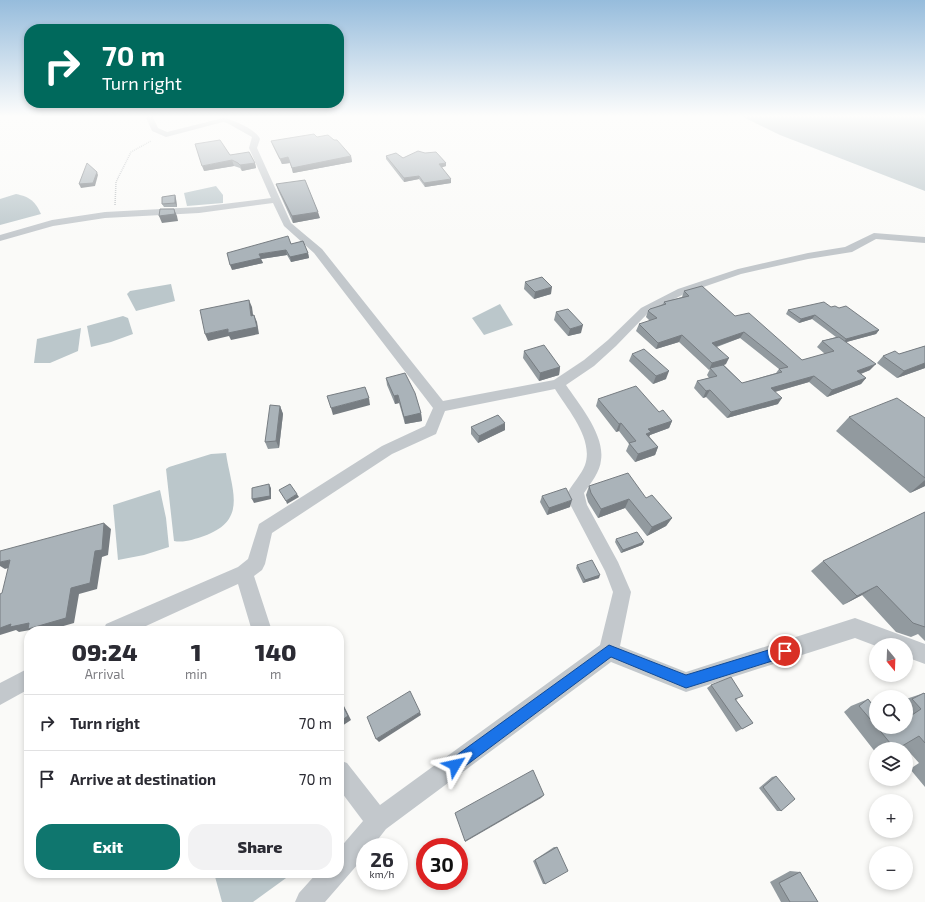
<!DOCTYPE html>
<meta charset="utf-8">
<style>
:root{--surface:#fff;--page:#f2f2f3;--text:#2b2b33;--muted:#7c7c81;--line:#e1e1e2;--accent:#0f766e}
body{margin:0;font-family:"Exo 2",sans-serif;background:var(--page);color:var(--text);height:100vh;display:flex;flex-direction:column;font-size:15px;white-space:nowrap}
*{box-sizing:border-box;margin:0}
p{font-size:13px;color:var(--muted)}
.icon{flex:none;width:22px;height:22px;fill:none;stroke:currentColor;stroke-width:2;stroke-linecap:round;stroke-linejoin:round}
.map{position:relative;flex:1;overflow:hidden}
.sheet{position:absolute;left:24px;top:626px;width:320px;height:252px;display:flex;flex-direction:column;background:var(--surface);border-radius:16px;box-shadow:0 2px 6px #0003}
.sheet>*{flex:none}
.banner{position:absolute;left:24px;top:24px;width:320px;height:84px;border-radius:16px;box-shadow:0 2px 6px #0003;background:#00695c;color:#fff;overflow:hidden}
.needle{width:26px;rotate:161deg}
.buttons{position:absolute;left:869px;top:638px;display:grid;gap:8px}
.buttons a{display:grid;place-items:center;width:44px;height:44px;border-radius:50%;background:var(--surface);box-shadow:0 2px 6px #0003;font-size:20px}
.speed{position:absolute;left:356px;top:838px;display:flex;gap:8px;font-size:20px;font-weight:700;text-align:center}
.speed>*{display:grid;place-content:center;width:52px;height:52px;border-radius:50%;background:var(--surface);box-shadow:0 2px 6px #0003;line-height:1}
.speed small{font-size:10px;font-weight:400}
.speed .limit{border:6px solid #d22;background:#fff;color:#111}
.pin{position:absolute;display:grid;place-items:center;width:34px;height:34px;color:#fff;margin:-17px;border:2px solid #fff;border-radius:50%;box-shadow:0 1px 4px #0007}
.me{position:absolute;width:44px;margin:-22px;rotate:54deg;stroke-linejoin:round;filter:drop-shadow(0 0 3px #0008)}
.turn{display:flex;align-items:center;gap:14px;height:84px;padding:0 12px;font-size:18px}
.turn .icon{width:52px;height:52px;stroke-width:2.5}
.turn b{display:block;font-size:28px;line-height:34px}
.eta{display:flex;justify-content:space-evenly;align-items:center;height:68px;text-align:center}
.eta b{font-size:24px;font-weight:800;line-height:28px}
.primary-button{display:flex;gap:8px;margin-top:auto;padding:8px 12px}
.primary-button a{flex:1;height:46px;border-radius:16px;background:var(--accent);color:#fff;font-size:16px;font-weight:800;line-height:46px;text-align:center}
.primary-button a+a{background:var(--page);color:var(--text)}
ul{padding:0;list-style:none}
li{display:flex;align-items:center;gap:12px;height:56px;padding:0 12px;border-top:1px solid var(--line)}
li div{flex:1}
li b{display:block;font-size:15px}
li em{font-style:normal}
.map>svg:first-child{display:block}
.water{fill:#bbc7cb}
.lines{fill:none;stroke-linecap:round;stroke-linejoin:round}
.path{stroke:#bbbfc2;stroke-width:1.5;stroke-dasharray:1 1;stroke-linecap:butt}
.minor{fill:#c3c8cc;fill-rule:evenodd}
.wall{fill:#929a9f;fill-rule:evenodd}
.shaded-wall{fill:#777d82}
.building{fill:#aab3b9;stroke:#777d82}
.route{fill:#1a73e8;stroke:#114b97}
</style>
<div class="map">
<svg width="925" height="902" viewBox="0 0 925 902">
<rect width="100%" height="100%" fill="#fafaf8"/>
<g class="water">
<polygon points="739,115 925,115 925,191 780,135"/>
<polygon points="216,186 223,195 223,203 187,206 184,193"/>
<path d="M16 194C30 197 35 201 41 214L0 225V199Z"/>
<polygon points="171,284 175,301 136,311 127,294 130,291"/>
<polygon points="500,304 513,325 484,335 472,318"/>
<polygon points="123,316 128,318 133,334 111,342 91,347 87,326"/>
<polygon points="81,328 78,351 50,363 34,363 37,339"/>
<path d="M226 453C231 489 249 520 204 536 195 539 184 543 174 541L166 469 169 467 211 454Z"/>
<polygon points="160,490 166,518 169,547 144,555 118,560 113,505"/>
<polygon points="214,873 293,873 253,902 222,902"/>
</g>
<g class="lines">
<polyline class="path" points="115,205 116,182 131,152 151,141"/>
<g class="minor">
<path d="M145 115H152L158 128 167 132 223 118C232 119 257 130 260 139L257 148 291 223 322 249 443 401 554 380 584 360 608 340 641 308 678 289 738 269 808 253 845 247 874 233 925 237V243L876 239 852 252 808 259 741 274 686 293 649 312 616 346 594 366 566 385C579 404 605 435 601 460 600 472 591 483 584 493L587 505 618 562 631 592 620 646 686 672 855 618 925 644V664L906 657V645L876 646 855 638 686 692 611 662 386 829 372 847H365V856L325 902H295L299 893 317 873H339V849L363 821 339 789V760L347 763 380 805 600 645 613 592 605 571 571 506 568 492C573 483 581 475 585 465 594 439 568 410 555 389L445 411 436 434 392 454 272 533 265 564 262 570 254 576 272 631H252L238 584 135 631H103L106 624 238 567 248 559 259 524 382 446 425 426 433 408 314 253 284 226 273 203 199 213 105 218 53 226 0 241V235L52 220 105 212 199 207 271 198 249 148 252 137 227 123 223 122 166 137 152 131Z"/>
<polygon points="29,668 29,689 0,705 0,683"/>
</g>
</g>
<g class="wall">
<polygon points="317,137 351,156 352,162 293,173 290,163 282,164 273,146 271,141"/>
<polygon points="230,155 255,163 256,168 242,171 240,168 234,166 204,171"/>
<polygon points="386,156 446,163 446,166 442,167 451,183 425,187 419,179 404,182 386,159"/>
<polygon points="276,184 320,218 293,223 278,190"/>
<polygon points="175,195 176,199 177,207 164,207 162,204"/>
<polygon points="291,244 308,253 309,258 291,262 287,255 261,259 263,263 232,270"/>
<polygon points="525,282 551,294 534,299 524,289"/>
<path d="M684 291 735 316 802 360 825 354 817 347 822 341 836 337 812 319 799 323 786 314 788 310 831 307 839 308 879 330 876 334 846 342 870 370 861 374 866 378 861 384 827 397 809 382 775 392 778 404 727 418 706 397 703 398 694 388 697 381 709 378 707 375 710 369 709 370 679 342 656 349 636 331 639 324 650 321 646 317 648 311 663 304 664 302 682 297ZM740 338 779 369 776 373 742 383 724 365 726 364 717 347Z"/>
<polygon points="556,312 581,333 568,336 554,320"/>
<polygon points="925,346 925,368 897,378 877,363 883,356 899,354"/>
<polygon points="524,351 560,367 559,375 539,381 523,358"/>
<polygon points="632,354 666,379 653,384 629,361"/>
<polygon points="386,378 421,413 422,421 405,424 399,403 395,404 387,385"/>
<polygon points="598,399 659,412 672,421 669,428 650,435 649,436 658,447 655,455 635,462 626,451 629,444 619,431 616,432 596,406"/>
<polygon points="280,406 283,414 279,448 268,449 265,442"/>
<polygon points="849,417 925,418 925,486 910,493 836,431"/>
<polygon points="471,427 505,430 478,443 471,434"/>
<polygon points="589,486 646,498 672,518 666,526 647,536 625,508 598,518 588,502 586,495"/>
<polygon points="542,496 570,507 547,515 540,502"/>
<polygon points="925,512 925,641 918,634 911,637 896,632 862,595 843,605 811,571 823,561"/>
<polygon points="616,539 644,542 642,545 621,553 615,542"/>
<polygon points="577,565 599,578 583,583 576,568"/>
<polygon points="711,685 738,699 736,700 753,723 736,732 707,688"/>
<polygon points="924,693 925,694 925,787 910,769 919,763 903,745 897,749 876,749 876,753 844,712 851,706 868,699 876,709 876,727 906,727 906,699"/>
<polygon points="776,776 781,811 777,811 759,788 772,777"/>
<polygon points="554,847 557,847 545,884 543,884 533,861"/>
<polygon points="790,871 800,872 818,902 781,902 770,882"/>
</g>
<g class="shaded-wall">
<polygon points="351,156 352,162 293,173 292,168"/>
<polygon points="288,157 290,163 282,164 280,159"/>
<polygon points="232,160 234,166 204,171 202,166"/>
<polygon points="255,163 256,168 242,171 240,165"/>
<polygon points="446,163 446,166 440,168 439,164"/>
<polygon points="97,172 98,175 95,186 81,188 79,184"/>
<polygon points="419,176 419,179 404,182 404,178"/>
<polygon points="451,179 451,183 425,187 424,183"/>
<polygon points="175,195 176,199 177,207 175,203"/>
<polygon points="174,209 177,216 178,221 162,223 159,216"/>
<polygon points="318,212 320,218 293,223 292,216"/>
<polygon points="286,250 287,255 261,259 263,263 232,270 230,265 259,254"/>
<polygon points="308,253 309,258 291,262 290,257"/>
<polygon points="552,287 551,294 534,299 535,292"/>
<polygon points="249,300 252,307 254,322 251,316"/>
<polygon points="254,315 257,322 259,334 231,340 229,336 208,341 205,334 228,329"/>
<polygon points="815,315 812,319 799,323 801,319"/>
<polygon points="583,325 581,333 568,336 570,329"/>
<polygon points="879,330 876,334 843,343 846,339"/>
<polygon points="744,332 740,338 709,349 712,343"/>
<polygon points="682,335 679,342 656,349 658,343"/>
<polygon points="729,358 726,364 710,369 710,368 709,370 712,363"/>
<polygon points="925,363 925,368 897,378 904,371"/>
<polygon points="876,364 870,370 852,377 857,371"/>
<polygon points="560,367 559,375 539,381 540,373"/>
<polygon points="669,371 666,379 653,384 656,376"/>
<polygon points="814,376 809,382 767,394 771,388"/>
<polygon points="866,378 861,384 827,397 832,390"/>
<polygon points="710,390 706,397 703,398 706,391"/>
<polygon points="398,395 399,403 395,404 394,396"/>
<polygon points="369,398 370,405 333,415 331,408"/>
<polygon points="782,398 778,404 727,418 731,412"/>
<polygon points="280,406 283,414 279,448 276,441"/>
<polygon points="421,413 422,421 405,424 404,417"/>
<polygon points="672,421 669,428 650,435 648,439 643,441 648,429"/>
<polygon points="505,423 505,430 478,443 479,436"/>
<polygon points="621,423 619,431 616,432 619,424"/>
<polygon points="658,447 655,455 635,462 638,454"/>
<polygon points="925,480 925,486 910,493"/>
<polygon points="269,484 271,488 271,499 254,503 252,499"/>
<polygon points="297,494 299,497 287,504 286,501"/>
<polygon points="629,499 625,508 598,518 601,509"/>
<polygon points="572,500 570,507 547,515 549,508"/>
<polygon points="672,518 666,526 647,536 652,527"/>
<polygon points="104,523 111,529 108,555 102,557 97,589 79,594 74,623 46,631 32,631 30,630 19,632 16,630 0,635 0,628 71,588 95,551"/>
<polygon points="644,542 642,545 621,553 623,550"/>
<polygon points="10,560 18,565 5,569 0,566 0,562"/>
<polygon points="600,575 599,578 583,583 585,580"/>
<polygon points="877,586 862,595 843,605 857,596"/>
<polygon points="339,696 351,720 339,728"/>
<polygon points="420,712 421,715 379,742 376,739"/>
<polygon points="544,795 541,798 465,842 465,841"/>
</g>
<g class="building">
<polygon points="314,134 317,137 328,135 334,140 337,140 351,156 292,168 288,157 280,159 271,141"/>
<polygon points="220,140 230,155 249,152 255,163 240,165 238,163 232,160 202,166 195,144"/>
<polygon points="418,151 425,153 436,152 446,163 439,164 451,179 424,183 419,176 404,178 386,156 396,153 403,158"/>
<polygon points="87,163 97,172 93,183 79,184"/>
<polygon points="305,180 318,212 292,216 276,184"/>
<polygon points="175,195 175,203 162,204 162,197"/>
<polygon points="160,209 174,209 175,214 159,216"/>
<polygon points="288,236 291,244 303,241 308,253 290,257 286,250 259,254 261,258 230,265 227,253"/>
<polygon points="542,277 552,287 535,292 525,282"/>
<polygon points="702,286 735,316 749,313 802,360 834,351 822,341 839,337 876,364 857,371 866,378 832,390 814,376 771,388 782,398 731,412 710,390 706,391 697,381 717,376 710,368 723,365 742,383 782,372 779,369 788,367 744,332 712,343 729,358 712,363 682,335 658,343 639,324 657,318 648,311 650,309 666,304 664,302 689,296 684,291"/>
<polygon points="249,300 251,316 254,315 257,327 228,333 228,329 205,334 200,310"/>
<polygon points="824,302 831,307 835,306 839,308 846,306 879,330 846,339 815,315 801,319 788,310"/>
<polygon points="568,309 583,325 570,329 556,312"/>
<polygon points="544,345 560,367 540,373 524,351"/>
<polygon points="925,346 925,363 904,371 883,356 895,351 899,354"/>
<polygon points="644,349 669,371 656,376 632,354"/>
<polygon points="405,373 415,393 421,413 404,417 398,395 394,396 386,378"/>
<polygon points="636,386 659,412 663,410 672,421 648,429 651,432 646,434 658,447 638,454 629,443 636,441 621,423 619,424 598,399"/>
<polygon points="365,387 369,398 331,408 327,396"/>
<polygon points="897,398 925,418 925,478 849,417"/>
<polygon points="270,405 280,406 276,441 265,442"/>
<polygon points="498,415 505,423 479,436 471,427"/>
<polygon points="628,473 646,498 652,495 672,518 652,527 629,499 601,509 591,493 589,486"/>
<polygon points="269,484 270,496 252,499 252,488"/>
<polygon points="290,484 297,494 286,501 279,490"/>
<polygon points="566,488 572,500 549,508 542,496"/>
<polygon points="925,512 925,627 913,623 877,586 857,596 823,561"/>
<polygon points="104,523 102,550 95,551 90,583 71,588 66,618 28,629 29,623 10,627 11,624 0,628 0,594 2,593 10,560 0,562 0,551"/>
<polygon points="637,532 644,542 623,550 616,539"/>
<polygon points="592,560 600,575 585,580 577,565"/>
<polygon points="731,677 743,696 735,699 753,723 742,729 711,685"/>
<polygon points="410,691 420,712 376,739 367,717"/>
<polygon points="924,693 925,694 925,743 919,736 897,749 895,749 877,727 891,727 892,728 893,727 906,727 906,719 921,709 912,699"/>
<polygon points="339,698 348,716 339,722"/>
<polygon points="868,699 876,709 876,726 859,706"/>
<polygon points="533,770 544,795 465,841 455,813"/>
<polygon points="776,776 795,799 781,811 763,787"/>
<polygon points="557,847 568,871 545,884 535,860"/>
<polygon points="800,872 818,902 790,902 779,883"/>
</g>
<linearGradient id="sky" x2="0" y2="1"><stop stop-color="#96bcdc"/><stop offset="0.48" stop-color="#fdfdfc"/><stop offset="1" stop-color="#fdfdfc" stop-opacity="0"/></linearGradient>
<rect width="925" height="242" fill="url(#sky)"/>
<polygon class="route" points="609,645 686,675 785,645 789,646 791,651 789,655 785,657 686,688 611,657 460,770 455,772 450,770 448,765 450,760"/>
</svg>
<div class="buttons">
<a><svg class="needle" viewBox="-14 -14 28 28"><path d="M0-13l5 13h-10z" fill="#e53935"/><path d="M0 13l5-13h-10z" fill="#7c7c81"/></svg></a>
<a><svg class="icon" aria-label="search" viewBox="0 0 24 24"><circle cx="10" cy="10" r="6"/><path d="M15 15l6 6"/></svg></a>
<a><svg class="icon" aria-label="layers" viewBox="0 0 24 24"><path d="M12 4l9 5-9 5-9-5zM3 14l9 5 9-5"/></svg></a>
<a>+</a>
<a>−</a>
</div>
<div class="speed"><div>26<small>km/h</small></div><div class="limit">30</div></div>
<div class="pin" style="left:785px;top:651px;background:#d93025"><svg class="icon" aria-label="arrive" viewBox="0 0 24 24"><path d="M6 21V4h12l-3 4 3 4H6"/></svg></div>
<svg class="me" style="left:455px;top:765px" viewBox="-20 -20 40 40"><path d="M0-17L14 15 0 8-14 15z" fill="#1a73e8" stroke="#fff" stroke-width="4"/></svg>
<div class="banner">
<div class="turn"><svg class="icon" aria-label="right" viewBox="0 0 24 24"><path d="M7 20v-9h11M14 6l5 5-5 5"/></svg><div><b>70 m</b>Turn right</div></div>
</div>
<section class="sheet">
<div class="eta">
<div><b>09:24</b><p>Arrival</p></div>
<div><b>1</b><p>min</p></div>
<div><b>140</b><p>m</p></div>
</div>
<ul>
<li><svg class="icon" aria-label="right" viewBox="0 0 24 24"><path d="M7 20v-9h11M14 6l5 5-5 5"/></svg><div><b>Turn right</b></div><em>70 m</em></li>
<li><svg class="icon" aria-label="arrive" viewBox="0 0 24 24"><path d="M6 21V4h12l-3 4 3 4H6"/></svg><div><b>Arrive at destination</b></div><em>70 m</em></li>
</ul>
<div class="primary-button"><a>Exit</a><a>Share</a></div>
</section>
</div>
